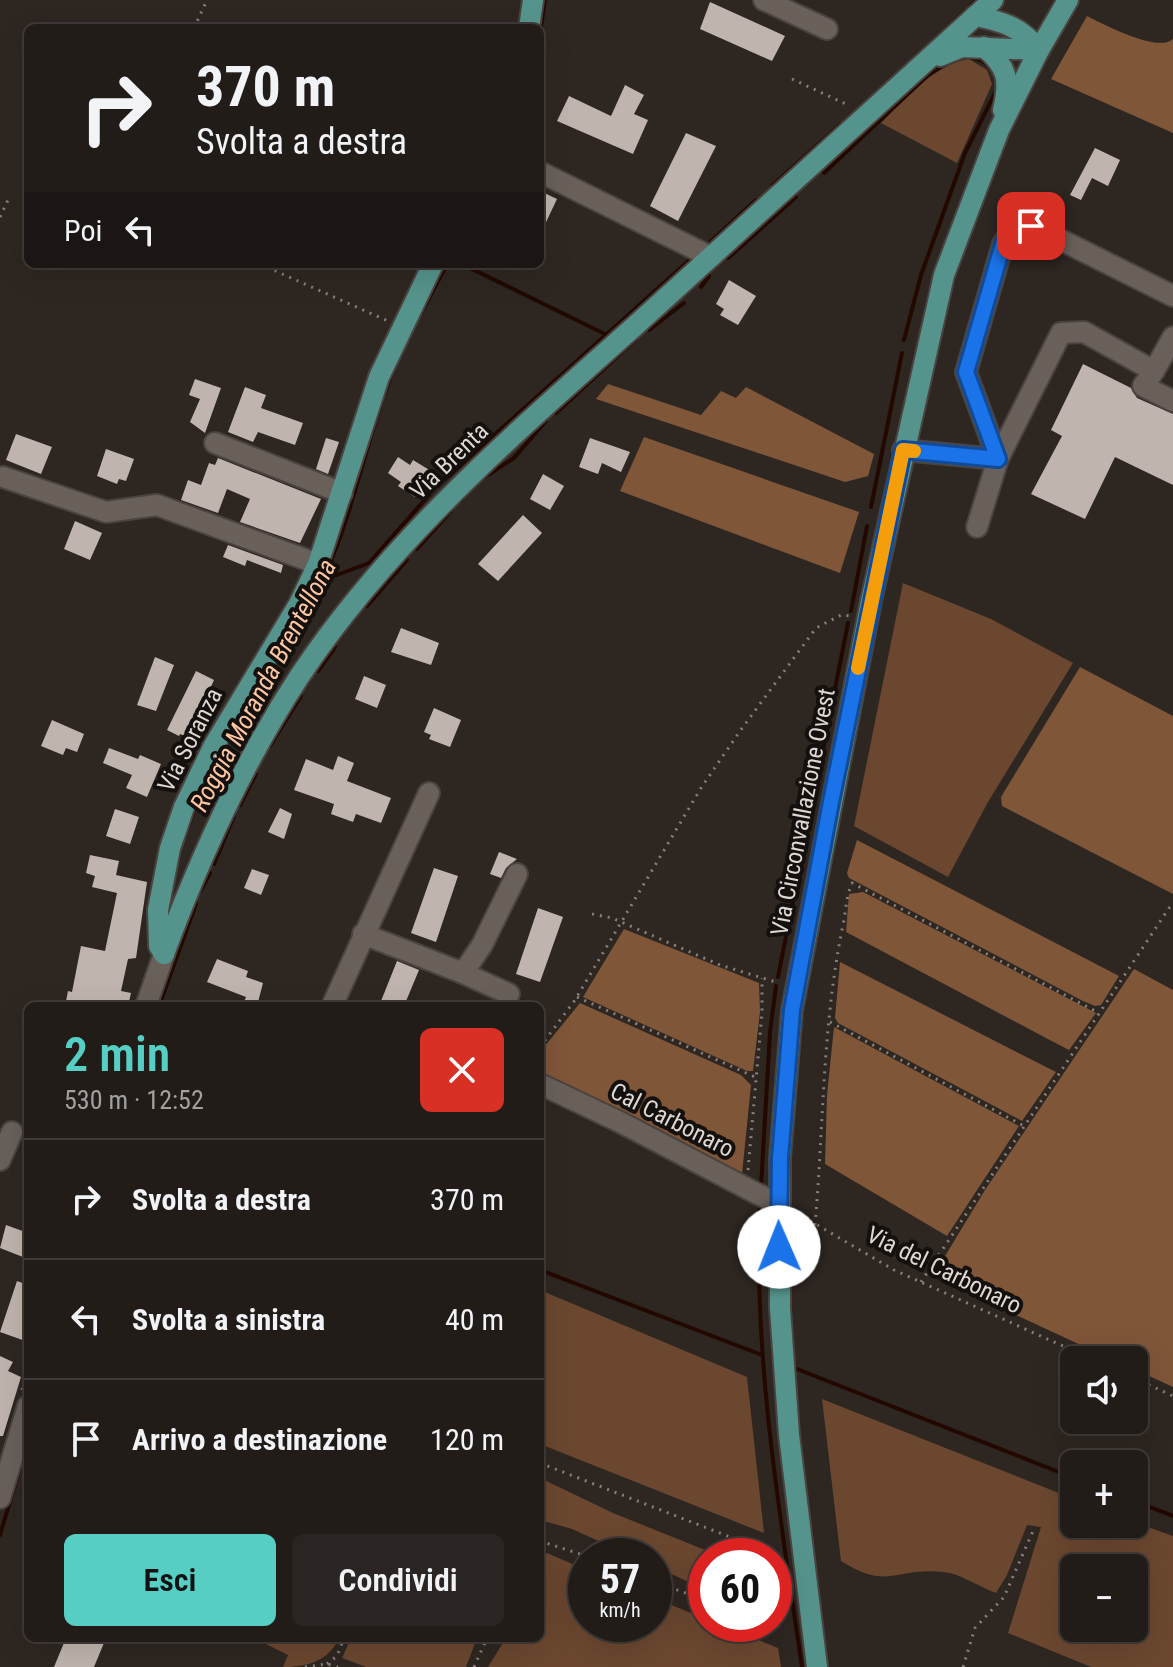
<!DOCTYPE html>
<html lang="it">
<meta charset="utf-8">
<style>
:root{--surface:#221c19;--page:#2a2522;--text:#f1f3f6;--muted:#a2a1a2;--line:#3f3a38;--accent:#56cec3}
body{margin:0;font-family:"Roboto Condensed",sans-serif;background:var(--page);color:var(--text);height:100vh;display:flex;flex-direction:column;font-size:30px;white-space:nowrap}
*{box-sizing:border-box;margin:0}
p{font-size:26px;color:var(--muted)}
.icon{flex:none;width:44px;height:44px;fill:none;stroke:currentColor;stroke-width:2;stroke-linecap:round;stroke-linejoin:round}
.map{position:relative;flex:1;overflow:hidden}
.side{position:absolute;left:24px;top:1002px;width:520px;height:640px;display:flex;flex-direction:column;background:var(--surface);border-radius:12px;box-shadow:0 8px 32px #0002,0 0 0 2px var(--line)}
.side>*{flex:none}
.banner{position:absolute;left:24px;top:24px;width:520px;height:244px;border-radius:12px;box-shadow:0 8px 32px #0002,0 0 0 2px var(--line);background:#221c19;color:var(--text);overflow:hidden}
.fabs{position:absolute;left:1060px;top:1346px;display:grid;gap:16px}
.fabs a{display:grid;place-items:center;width:88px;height:88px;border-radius:12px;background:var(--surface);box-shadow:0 8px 32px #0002,0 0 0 2px var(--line);font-size:40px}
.speed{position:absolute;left:568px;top:1538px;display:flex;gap:16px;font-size:40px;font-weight:700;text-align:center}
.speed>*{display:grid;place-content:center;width:104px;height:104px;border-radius:50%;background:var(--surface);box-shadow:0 8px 32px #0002,0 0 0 2px var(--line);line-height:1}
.speed small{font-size:20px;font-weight:400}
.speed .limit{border:12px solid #d22;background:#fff;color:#111}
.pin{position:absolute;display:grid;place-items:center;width:68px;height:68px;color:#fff;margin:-34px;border-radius:16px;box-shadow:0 4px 12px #0006}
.me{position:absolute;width:88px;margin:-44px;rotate:359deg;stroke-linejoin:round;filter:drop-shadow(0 0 6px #0008)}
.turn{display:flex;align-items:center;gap:28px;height:168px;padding:0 40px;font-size:36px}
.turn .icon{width:104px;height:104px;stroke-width:2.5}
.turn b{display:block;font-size:56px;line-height:68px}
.then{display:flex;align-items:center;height:76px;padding:0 40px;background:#0003;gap:16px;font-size:30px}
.round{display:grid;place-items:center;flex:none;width:84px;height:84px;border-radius:12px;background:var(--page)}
.headline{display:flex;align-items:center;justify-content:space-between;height:136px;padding:0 40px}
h1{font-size:48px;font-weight:600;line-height:60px;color:var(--accent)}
.cta{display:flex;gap:16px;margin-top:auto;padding:16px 40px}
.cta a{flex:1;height:92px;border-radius:12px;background:var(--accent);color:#111;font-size:32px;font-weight:600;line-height:92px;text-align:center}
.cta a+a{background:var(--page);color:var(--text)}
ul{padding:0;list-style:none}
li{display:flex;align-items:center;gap:24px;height:120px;padding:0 40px;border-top:2px solid var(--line)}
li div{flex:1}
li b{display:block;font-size:30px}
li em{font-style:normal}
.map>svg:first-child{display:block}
.green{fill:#6b472f;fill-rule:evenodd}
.forest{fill:#805639}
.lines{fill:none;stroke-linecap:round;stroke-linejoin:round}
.stream{stroke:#230800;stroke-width:4}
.building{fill:#bfb5ae}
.minor-casing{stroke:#4a433f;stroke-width:24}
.major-casing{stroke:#4a433f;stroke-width:24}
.path{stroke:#87807c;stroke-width:3;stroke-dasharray:2 6;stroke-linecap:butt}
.minor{stroke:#69605a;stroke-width:20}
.major{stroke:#55948c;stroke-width:20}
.route-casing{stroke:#114b97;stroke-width:20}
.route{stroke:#1a73e8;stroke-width:14}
.slow{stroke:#f59e0b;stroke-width:14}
.labels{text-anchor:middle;stroke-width:8;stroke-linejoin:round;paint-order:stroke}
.street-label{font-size:24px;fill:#ded8d5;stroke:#13100e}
.water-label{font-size:26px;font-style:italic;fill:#fdc5a0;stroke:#13100e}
</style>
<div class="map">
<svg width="1173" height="1667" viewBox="0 0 1173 1667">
<rect width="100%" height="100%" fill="#2e2621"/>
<g class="green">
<path d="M969 59 987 70 992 84 957 163 881 123C905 99 935 64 969 59Z"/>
<polygon points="903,583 991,619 1073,663 988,802 948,877 854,826"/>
<polygon points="540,1290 747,1377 764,1533 540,1444"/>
<path d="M822 1399 1074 1499V1524L1134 1522 1173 1536V1667H1091L1008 1633 1041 1527 1027 1525 1007 1575 996 1593C979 1587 960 1573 943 1572 896 1567 888 1591 841 1561ZM1074 1568H1134V1628H1074Z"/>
<polygon points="540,1478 613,1513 720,1556 706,1556 706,1590 654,1566 654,1556 632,1556 572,1529 540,1520"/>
<polygon points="547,1553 586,1570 586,1624 654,1624 654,1598 706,1619 706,1624 719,1624 778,1648 781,1667 488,1667 506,1638 540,1638 540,1563"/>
<path d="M254 1638H339C329 1661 307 1667 283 1667L288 1655Z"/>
<polygon points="351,1638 477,1638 466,1667 366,1667 342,1658"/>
</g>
<g class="forest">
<path d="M1087 16C1105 25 1158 53 1173 39V133L1051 79Z"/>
<polygon points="608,384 701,415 721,391 736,398 746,387 874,454 868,476 845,482 596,399"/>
<polygon points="644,437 859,512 840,573 620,491"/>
<polygon points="1080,667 1173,716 1173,894 1002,806 1001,797"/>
<polygon points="857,840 1119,976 1101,1005 1095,1006 1083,1001 849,878 847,873"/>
<polygon points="863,892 1096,1013 1069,1050 1046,1038 846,932 849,894"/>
<polygon points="624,929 759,983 760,1012 753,1071 747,1071 583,997"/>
<polygon points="840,962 1056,1072 1022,1121 838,1023 835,1018"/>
<polygon points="1134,969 1173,990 1173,1387 1134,1369 1134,1360 1113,1360 958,1288 936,1271 985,1190"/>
<polygon points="580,1003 741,1075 751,1085 742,1174 560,1081 540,1075 540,1052"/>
<polygon points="834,1027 1019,1126 947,1236 825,1164 827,1095"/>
</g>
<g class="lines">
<g class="stream">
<polyline points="540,33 545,0"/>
<polyline points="922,52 977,0"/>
<polyline points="968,57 981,60 992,68"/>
<polyline points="824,173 928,75 948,62"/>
<polyline points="773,185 841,124"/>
<polyline points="707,245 756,200"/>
<polyline points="728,258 796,197"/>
<polyline points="462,264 607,335"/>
<polyline points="701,287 709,276"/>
<polyline points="420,315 447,264"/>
<polyline points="649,330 684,303"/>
<polyline points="904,340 921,275 965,153 996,91"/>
<polyline points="556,413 636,339"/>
<polyline points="483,478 514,458 546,421"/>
<polyline points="445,479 693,257"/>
<polyline points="461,500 468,492"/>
<polyline points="871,507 902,353"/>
<polyline points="417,549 450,512"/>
<polyline points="326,579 369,563 429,495"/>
<polyline points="367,606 407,560"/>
<path d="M307 609C352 534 362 446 395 366"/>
<polyline points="851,611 867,526"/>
<polyline points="318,671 335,647"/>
<polyline points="270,746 301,696"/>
<polyline points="212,771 229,740"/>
<polyline points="240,805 256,774"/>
<polyline points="184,838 199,797"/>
<polyline points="214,864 234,816"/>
<polyline points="778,977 848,623"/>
<polyline points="159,1006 196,904 195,894 200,892 210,873"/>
<polyline points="761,1187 770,1032 776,986"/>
<path d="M760 1204C753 1357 780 1516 802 1667"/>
<polyline points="540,1270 762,1355"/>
<polyline points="797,1369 1074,1478"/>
<polyline points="1134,1501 1173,1516"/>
<polyline points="0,1535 28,1441"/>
</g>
</g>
<g class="building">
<polygon points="710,2 785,36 772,61 700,29"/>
<polygon points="625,85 644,95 634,114 648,120 633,154 557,121 569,96 611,116"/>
<polygon points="686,133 716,146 678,221 650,206"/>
<polygon points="1095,148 1120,160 1108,186 1092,178 1081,200 1070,195"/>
<polygon points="540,191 557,199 540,235"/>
<polygon points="729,280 756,296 738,325 720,315 724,309 716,304"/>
<polygon points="1083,364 1131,388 1137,398 1173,414 1173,485 1115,457 1085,519 1031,494 1062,436 1051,430"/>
<polygon points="195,379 221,388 205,433 190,422 200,399 189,395"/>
<polygon points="245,387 266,395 261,408 303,423 295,445 258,432 253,442 228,432"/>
<polygon points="16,434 52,447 41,474 6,460"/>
<polygon points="326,438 339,442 328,474 316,469"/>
<polygon points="590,438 630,452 621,472 602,463 598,474 579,467"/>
<polygon points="106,449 134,459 126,481 119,479 117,484 97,476"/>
<polygon points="398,457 410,465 413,460 431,471 415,497 398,486 401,482 388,473"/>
<polygon points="218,458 321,499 300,543 240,522 250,499 227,489 218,513 181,500 188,480 201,485 209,463 215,465"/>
<polygon points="543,474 564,486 550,510 530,499"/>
<polygon points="523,515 542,533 498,581 478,564"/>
<polygon points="75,521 102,533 90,560 64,549"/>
<polygon points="228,545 283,565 281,573 247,560 245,566 223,557"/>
<polygon points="401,628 439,643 431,665 391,652"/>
<polygon points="155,657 174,665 156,711 137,705"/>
<polygon points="196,671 214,680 188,737 180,734 179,736 167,730"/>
<polygon points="364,676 386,685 377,708 355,699"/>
<polygon points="434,708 461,720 450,747 429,739 431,735 424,732"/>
<polygon points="52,720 84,734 77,752 66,748 63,755 41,746"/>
<polygon points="109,748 138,759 140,755 161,764 147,797 126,788 132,775 103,763"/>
<polygon points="338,756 354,763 347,781 391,798 381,823 356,814 353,822 331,814 334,804 294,790 306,759 333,770"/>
<polygon points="280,808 292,814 284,839 268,832"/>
<polygon points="115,809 139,817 130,844 106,836"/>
<polygon points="499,852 517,859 506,868 501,878 490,874"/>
<polygon points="90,855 119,861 116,875 147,882 136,958 128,959 121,991 131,993 128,1006 65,1006 68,991 72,992 81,946 105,951 117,893 92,887 95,876 86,873"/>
<polygon points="434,868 458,876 436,942 411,933"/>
<polygon points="252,869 269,875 261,895 244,888"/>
<polygon points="538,908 563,917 540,982 516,974"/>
<polygon points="217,959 248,971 246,977 263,983 257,1006 244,1002 246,997 207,982"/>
<polygon points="397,961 419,970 404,1006 379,1006"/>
<polygon points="6,1225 28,1233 28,1259 0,1248"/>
<polygon points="17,1281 28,1285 28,1342 0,1332"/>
<polygon points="0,1356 13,1362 8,1371 21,1377 3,1436 0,1436"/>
<polygon points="66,1638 106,1638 94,1667 54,1667"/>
</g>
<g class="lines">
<g class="minor-casing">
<g id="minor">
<polyline points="764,0 827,29"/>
<polyline points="540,172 711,257"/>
<polyline points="1154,371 1173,337"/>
<polyline points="215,443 342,493"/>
<path d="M903 450 998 459 966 372 1003 244C1011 230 1023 223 1039 229L1173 296"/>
<polyline points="3,477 106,512 157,505 318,564"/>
<polyline points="977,527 998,459 1061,333 1084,332 1154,371 1143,386 1173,401"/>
<polyline points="363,934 463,973 482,945 517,874"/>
<polyline points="463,973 509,994"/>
<polyline points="146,1006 164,954"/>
<polyline points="332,1006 429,793"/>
<polyline points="540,1084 622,1123 779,1205"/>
<polyline points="0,1160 12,1132"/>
<polyline points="0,1498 28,1406"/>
</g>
</g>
<g class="major-casing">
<g id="major">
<path d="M975 16C1002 21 1021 27 1039 50"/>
<polyline points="529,28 533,0"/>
<path d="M984 47C1008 67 1010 80 1003 110"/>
<polyline points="940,56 962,47 1039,50"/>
<path d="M164 954C200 857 242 764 299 677 390 540 514 434 636 325 755 217 874 109 993 0"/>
<polyline points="164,954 159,946 158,910 170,848 184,807 213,747 299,604 318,564 379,377 433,264"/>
<polyline points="817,1667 789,1435 780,1308 780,1158 792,1010 871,601 944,275 999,130 1039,50 1068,0"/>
</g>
</g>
<g class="path">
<polyline points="194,28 207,0"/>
<polyline points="792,79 850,106"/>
<polyline points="0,217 8,200"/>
<polyline points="260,264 388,321"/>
<polyline points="592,914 612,918 720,965 779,983"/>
<polyline points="577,997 755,1077"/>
<polyline points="830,1022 1024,1126"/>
<polyline points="540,1047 575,1000 701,788 740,731 816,628 841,615 850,616"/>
<polyline points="748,1170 762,1013 762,978"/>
<polyline points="795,1218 807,1219 894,1270 1094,1360"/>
<path d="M815 1225C824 1123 822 1026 843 925 846 910 846 897 852 883L1099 1013"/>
<polyline points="921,1282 1173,902"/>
<polyline points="1134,1378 1173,1396"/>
<polyline points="22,1390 28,1371"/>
<polyline points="540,1463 766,1551 767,1556"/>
<polyline points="540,1541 586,1556"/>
<polyline points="654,1581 706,1601"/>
<polyline points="766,1624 779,1629 774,1599"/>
<polyline points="327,1664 337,1656 344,1638"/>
<polyline points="305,1667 327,1664 338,1667"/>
<polyline points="474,1667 487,1638"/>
<polyline points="963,1667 975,1628 1004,1597 1033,1531"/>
</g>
<use href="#minor" class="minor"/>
<use href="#major" class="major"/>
</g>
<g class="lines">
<g class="route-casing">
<polyline id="route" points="779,1247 780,1158 792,1010 831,802 903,450 998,459 966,372 1003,244 1014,230 1031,226"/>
</g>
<use href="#route" class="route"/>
<polyline class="slow" points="858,668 903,450 914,451"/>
</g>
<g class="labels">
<g class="street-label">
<text transform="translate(449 461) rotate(-44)" y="8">Via Brenta</text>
<text transform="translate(190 740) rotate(-63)" y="8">Via Soranza</text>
<text transform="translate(803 812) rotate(-79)" y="8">Via Circonvallazione Ovest</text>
<text transform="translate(672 1120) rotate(27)" y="8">Cal Carbonaro</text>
<text transform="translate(944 1270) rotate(26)" y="8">Via del Carbonaro</text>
</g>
<g class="water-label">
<text transform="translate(263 685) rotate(-62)" y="9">Roggia Moranda Brentellona</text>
</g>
</g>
</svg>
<div class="fabs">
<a><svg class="icon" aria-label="sound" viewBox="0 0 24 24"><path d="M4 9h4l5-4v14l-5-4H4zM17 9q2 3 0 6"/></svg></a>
<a>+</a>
<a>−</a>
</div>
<div class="speed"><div>57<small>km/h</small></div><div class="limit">60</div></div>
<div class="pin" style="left:1031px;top:226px;background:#d93025"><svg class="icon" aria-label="arrive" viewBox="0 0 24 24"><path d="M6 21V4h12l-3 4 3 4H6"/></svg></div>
<svg class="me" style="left:779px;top:1247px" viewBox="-20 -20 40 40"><circle r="19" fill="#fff"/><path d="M0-13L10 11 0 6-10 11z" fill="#1a73e8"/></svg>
<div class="banner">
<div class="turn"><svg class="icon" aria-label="right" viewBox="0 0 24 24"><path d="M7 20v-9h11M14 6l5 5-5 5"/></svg><div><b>370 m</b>Svolta a destra</div></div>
<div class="then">Poi<svg class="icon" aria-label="left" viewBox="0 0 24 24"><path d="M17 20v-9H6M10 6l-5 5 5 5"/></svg></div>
</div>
<section class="side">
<div class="headline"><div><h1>2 min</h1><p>530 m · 12:52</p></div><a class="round" style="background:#d93025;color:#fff"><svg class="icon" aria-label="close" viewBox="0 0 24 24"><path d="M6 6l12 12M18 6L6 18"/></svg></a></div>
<ul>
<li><svg class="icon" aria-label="right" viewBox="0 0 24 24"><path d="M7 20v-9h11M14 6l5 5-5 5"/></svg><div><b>Svolta a destra</b></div><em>370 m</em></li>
<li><svg class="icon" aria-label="left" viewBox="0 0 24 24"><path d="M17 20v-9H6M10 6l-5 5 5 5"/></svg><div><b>Svolta a sinistra</b></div><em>40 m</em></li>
<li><svg class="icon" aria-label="arrive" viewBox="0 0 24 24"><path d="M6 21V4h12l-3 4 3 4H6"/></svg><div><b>Arrivo a destinazione</b></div><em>120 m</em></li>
</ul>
<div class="cta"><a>Esci</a><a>Condividi</a></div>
</section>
</div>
